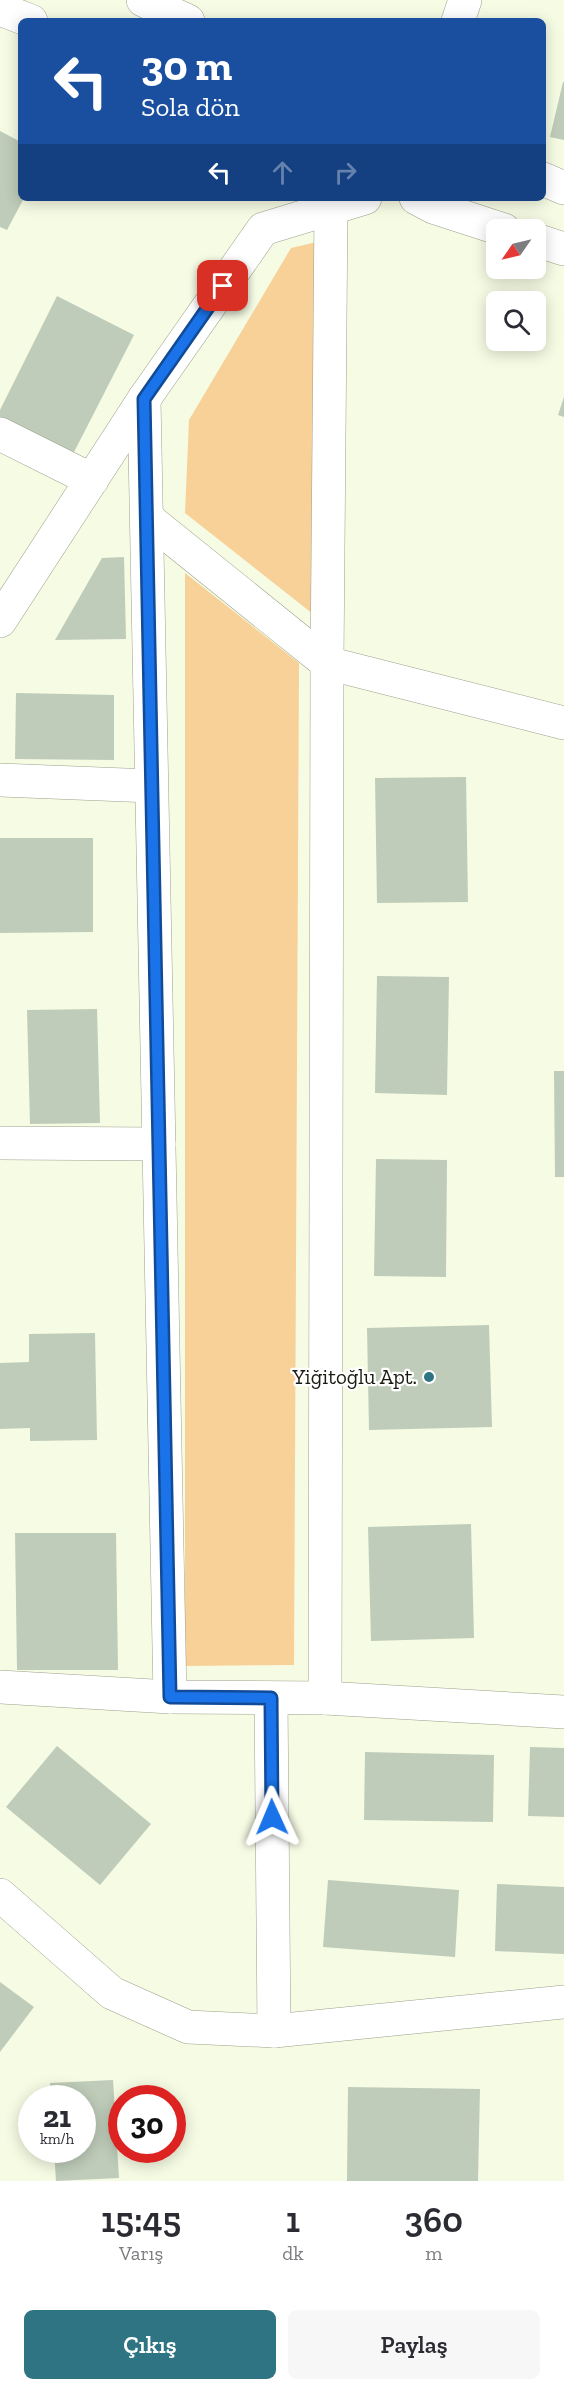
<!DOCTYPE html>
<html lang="tr">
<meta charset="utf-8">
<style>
:root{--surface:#fff;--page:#f7f7f7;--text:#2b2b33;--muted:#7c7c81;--accent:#2f7482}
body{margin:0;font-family:"Zilla Slab",serif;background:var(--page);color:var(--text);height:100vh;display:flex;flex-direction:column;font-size:22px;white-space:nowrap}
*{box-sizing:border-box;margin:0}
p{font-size:20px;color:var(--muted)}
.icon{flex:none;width:33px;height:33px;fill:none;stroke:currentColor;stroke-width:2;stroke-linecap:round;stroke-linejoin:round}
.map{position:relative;height:2181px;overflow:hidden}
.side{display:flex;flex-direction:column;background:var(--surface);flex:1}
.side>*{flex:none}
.banner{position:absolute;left:18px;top:18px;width:528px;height:183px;border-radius:9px;box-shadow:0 3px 15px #0003;background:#1a4fa0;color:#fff;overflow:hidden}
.needle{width:39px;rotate:236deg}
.tools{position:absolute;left:486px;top:219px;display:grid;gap:12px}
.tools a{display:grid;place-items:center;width:60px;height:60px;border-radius:9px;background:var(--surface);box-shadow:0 3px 15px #0003;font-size:30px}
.speed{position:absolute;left:18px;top:2085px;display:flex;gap:12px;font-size:30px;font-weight:700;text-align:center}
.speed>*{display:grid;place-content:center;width:78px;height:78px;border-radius:50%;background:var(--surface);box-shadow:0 3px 15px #0003;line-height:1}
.speed small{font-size:15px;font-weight:400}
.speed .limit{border:9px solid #d22;background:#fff;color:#111}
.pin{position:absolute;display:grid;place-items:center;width:51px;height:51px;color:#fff;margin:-26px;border-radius:12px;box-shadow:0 3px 9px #0006}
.me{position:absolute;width:66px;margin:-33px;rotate:359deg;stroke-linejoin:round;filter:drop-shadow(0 0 4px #0008)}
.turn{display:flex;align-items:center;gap:21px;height:126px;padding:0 24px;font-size:27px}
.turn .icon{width:78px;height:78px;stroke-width:2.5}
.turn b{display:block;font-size:42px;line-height:51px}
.lanes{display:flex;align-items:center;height:57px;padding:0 24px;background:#0003;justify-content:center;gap:30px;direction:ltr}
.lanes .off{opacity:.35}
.eta{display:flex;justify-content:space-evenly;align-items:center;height:102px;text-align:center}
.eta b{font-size:36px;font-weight:600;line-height:42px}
.action{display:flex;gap:12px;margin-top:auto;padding:12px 24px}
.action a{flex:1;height:69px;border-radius:9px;background:var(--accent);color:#fff;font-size:24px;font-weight:600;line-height:69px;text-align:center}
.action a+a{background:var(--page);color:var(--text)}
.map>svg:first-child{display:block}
.green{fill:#f7d198}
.building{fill:#bfccb9}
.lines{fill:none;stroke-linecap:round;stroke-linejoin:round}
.minor-casing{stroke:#9ca18c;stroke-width:34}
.major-casing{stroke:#9ca18c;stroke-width:34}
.minor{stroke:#fff;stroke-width:33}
.major{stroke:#fff;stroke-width:33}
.route-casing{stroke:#114b97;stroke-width:15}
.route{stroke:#1a73e8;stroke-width:10}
.poi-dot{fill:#2f7482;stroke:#fff;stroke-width:2}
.labels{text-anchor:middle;stroke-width:4.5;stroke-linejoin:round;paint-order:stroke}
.poi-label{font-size:21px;fill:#191b13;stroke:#fff;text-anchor:end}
</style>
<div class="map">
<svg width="564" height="2181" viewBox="0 0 564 2181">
<rect width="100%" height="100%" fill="#f6fbe4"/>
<g class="green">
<polygon points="317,242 313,614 185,513 189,420 291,248"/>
<polygon points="185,573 299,663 294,1665 185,1666"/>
</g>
<g class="building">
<polygon points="563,82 564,82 564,140 550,137"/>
<polygon points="0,131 21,142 21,198 24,198 7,230 0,227"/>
<polygon points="57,296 134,335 72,456 0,420 0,410"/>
<polygon points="564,397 564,417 558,415"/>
<polygon points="124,557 126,639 55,640 102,558"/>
<polygon points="16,693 114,695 114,760 15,759"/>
<polygon points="466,777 468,902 377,903 375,778"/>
<polygon points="0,838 93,838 93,932 0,933"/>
<polygon points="377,976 449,977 447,1095 375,1093"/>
<polygon points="97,1009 100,1123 30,1124 27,1010"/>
<polygon points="554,1071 564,1071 564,1177 555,1177"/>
<polygon points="376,1159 447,1160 446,1277 374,1276"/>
<polygon points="489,1325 492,1427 369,1430 367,1328"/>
<polygon points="95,1333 97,1440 30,1441 30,1428 0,1429 0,1363 29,1362 29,1334"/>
<polygon points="471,1524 474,1638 371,1641 368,1527"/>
<polygon points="15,1533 116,1533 118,1670 17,1670"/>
<polygon points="57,1746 151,1824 100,1885 6,1807"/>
<polygon points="530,1747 564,1748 564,1817 528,1816"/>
<polygon points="365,1752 494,1755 493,1822 364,1820"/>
<polygon points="328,1880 459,1890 455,1957 323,1947"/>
<polygon points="497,1884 564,1887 564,1954 495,1951"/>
<polygon points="0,1982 34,2007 0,2052"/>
<polygon points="113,2080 119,2178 56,2181 54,2150 82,2150 82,2098 51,2098 50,2083"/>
<polygon points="348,2087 480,2089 478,2181 347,2181"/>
</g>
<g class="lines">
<g class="minor-casing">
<g id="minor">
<polyline points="458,21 465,0"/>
<polyline points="144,399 170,1697"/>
<polyline points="0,434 92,480"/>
<polyline points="147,518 327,663 564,723"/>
<polyline points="0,621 144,399 263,229 365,198"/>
<polyline points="0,780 151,786"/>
<polyline points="0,1143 159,1144"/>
<polyline points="0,1687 170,1697 325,1698 564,1712"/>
<polyline points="271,1698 274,2031"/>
<polyline points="325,1698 327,663 331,208"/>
<polyline points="0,1895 112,1993 188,2027 274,2031 564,2002"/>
</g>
</g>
<g class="major-casing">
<g id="major">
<polyline points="143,0 188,21"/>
<polyline points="0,9 31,21"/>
<polyline points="543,179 564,188"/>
<polyline points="416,198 433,207 504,230"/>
<polyline points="536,240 564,249"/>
</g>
</g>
<use href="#minor" class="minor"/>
<use href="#major" class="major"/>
</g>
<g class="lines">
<g class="route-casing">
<polyline id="route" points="223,286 144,399 170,1697 271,1698 272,1817"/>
</g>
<use href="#route" class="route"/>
</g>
<circle class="poi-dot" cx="429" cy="1377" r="6"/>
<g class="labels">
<g class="poi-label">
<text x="417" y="1384">Yiğitoğlu Apt.</text>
</g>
</g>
</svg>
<div class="tools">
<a><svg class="needle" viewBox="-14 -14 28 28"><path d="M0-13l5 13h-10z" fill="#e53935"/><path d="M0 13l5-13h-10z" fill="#7c7c81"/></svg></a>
<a><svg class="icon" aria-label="search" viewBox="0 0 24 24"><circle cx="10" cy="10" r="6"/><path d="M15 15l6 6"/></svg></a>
</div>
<div class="speed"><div>21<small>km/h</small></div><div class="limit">30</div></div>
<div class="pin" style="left:223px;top:286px;background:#d93025"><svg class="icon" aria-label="arrive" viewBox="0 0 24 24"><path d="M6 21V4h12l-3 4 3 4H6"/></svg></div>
<svg class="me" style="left:272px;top:1817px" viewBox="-20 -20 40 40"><path d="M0-17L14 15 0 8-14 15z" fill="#1a73e8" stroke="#fff" stroke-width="4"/></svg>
<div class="banner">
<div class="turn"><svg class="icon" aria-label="left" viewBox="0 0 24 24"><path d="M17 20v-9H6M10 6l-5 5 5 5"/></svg><div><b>30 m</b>Sola dön</div></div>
<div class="lanes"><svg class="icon" aria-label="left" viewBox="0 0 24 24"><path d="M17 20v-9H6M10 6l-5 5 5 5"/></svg><svg class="icon off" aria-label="ahead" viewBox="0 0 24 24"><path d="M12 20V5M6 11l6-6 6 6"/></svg><svg class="icon off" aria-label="right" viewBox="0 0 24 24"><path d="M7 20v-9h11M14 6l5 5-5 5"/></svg></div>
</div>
</div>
<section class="side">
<div class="eta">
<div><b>15:45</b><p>Varış</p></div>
<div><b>1</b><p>dk</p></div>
<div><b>360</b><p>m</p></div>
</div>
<div class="action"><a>Çıkış</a><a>Paylaş</a></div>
</section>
